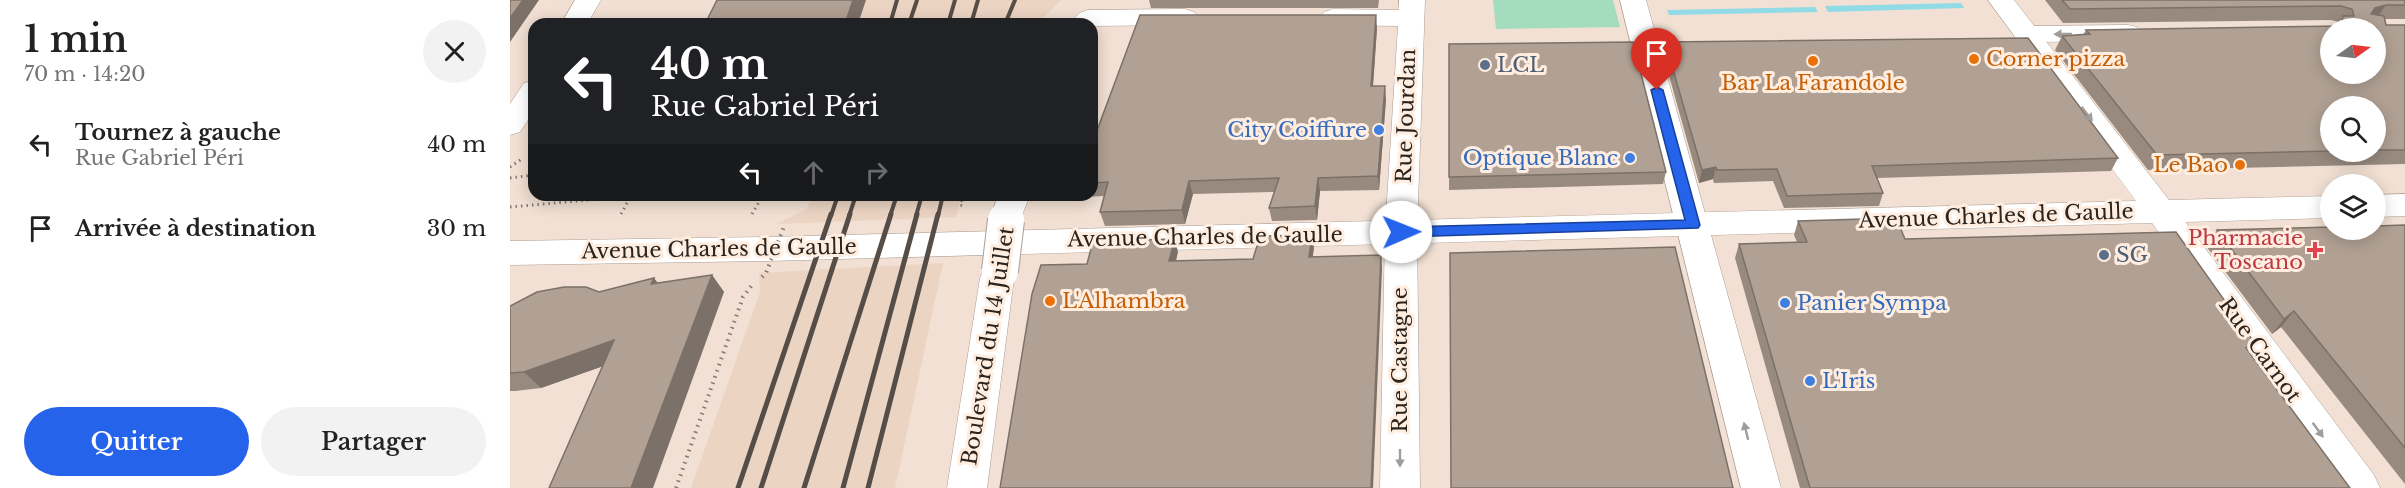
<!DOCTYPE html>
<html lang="fr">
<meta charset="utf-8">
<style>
:root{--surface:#fff;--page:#f2f2f2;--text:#222;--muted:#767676;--accent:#2563eb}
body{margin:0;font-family:"Libre Baskerville",serif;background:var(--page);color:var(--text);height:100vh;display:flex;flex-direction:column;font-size:22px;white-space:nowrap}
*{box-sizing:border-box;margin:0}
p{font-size:20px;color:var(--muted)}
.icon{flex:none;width:33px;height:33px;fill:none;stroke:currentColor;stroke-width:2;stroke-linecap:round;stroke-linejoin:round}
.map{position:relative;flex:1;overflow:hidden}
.details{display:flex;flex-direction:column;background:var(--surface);width:510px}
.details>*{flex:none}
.hud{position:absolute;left:18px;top:18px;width:570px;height:183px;border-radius:18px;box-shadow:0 3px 15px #0003;background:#202124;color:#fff;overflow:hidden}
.needle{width:39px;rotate:76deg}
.controls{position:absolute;left:1810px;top:18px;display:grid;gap:12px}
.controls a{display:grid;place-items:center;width:66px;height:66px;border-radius:50%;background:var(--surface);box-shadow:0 3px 15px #0003;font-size:30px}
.pin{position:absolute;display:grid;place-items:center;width:51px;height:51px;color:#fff;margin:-62px -26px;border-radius:50% 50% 50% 0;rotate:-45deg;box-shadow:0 0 6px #0007}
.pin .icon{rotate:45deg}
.me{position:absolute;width:66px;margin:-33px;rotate:89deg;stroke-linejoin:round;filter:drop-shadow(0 0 4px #0008)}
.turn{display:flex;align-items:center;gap:21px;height:126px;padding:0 24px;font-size:27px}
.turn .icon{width:78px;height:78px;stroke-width:2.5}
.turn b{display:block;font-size:42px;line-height:51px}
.lanes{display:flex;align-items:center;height:57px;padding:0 24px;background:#0003;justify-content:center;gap:30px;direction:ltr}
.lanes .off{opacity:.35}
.round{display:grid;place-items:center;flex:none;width:63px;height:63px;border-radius:32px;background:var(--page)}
.headline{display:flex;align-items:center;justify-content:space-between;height:102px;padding:0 24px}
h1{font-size:36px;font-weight:600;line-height:45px}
.cta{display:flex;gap:12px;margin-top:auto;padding:12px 24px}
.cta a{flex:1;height:69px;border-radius:36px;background:var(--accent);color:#fff;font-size:24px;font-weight:600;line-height:69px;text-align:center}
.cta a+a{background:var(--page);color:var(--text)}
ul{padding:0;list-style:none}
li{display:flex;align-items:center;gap:18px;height:84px;padding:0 24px}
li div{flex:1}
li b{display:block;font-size:22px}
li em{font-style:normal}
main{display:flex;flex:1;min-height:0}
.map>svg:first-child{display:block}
.built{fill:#ecd4c3}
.green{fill:#a4dcbe}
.water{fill:#91dbe6}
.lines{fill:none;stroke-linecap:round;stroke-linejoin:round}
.street-casing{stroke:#ad9d91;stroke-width:1}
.secondary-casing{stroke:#ad9d91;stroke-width:1}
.path-far1{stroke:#847970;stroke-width:3;stroke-dasharray:1.5 4;stroke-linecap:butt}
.path{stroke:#847970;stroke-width:4;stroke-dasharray:1.5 5;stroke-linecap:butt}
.street{fill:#fff;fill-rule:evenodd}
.secondary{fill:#fff;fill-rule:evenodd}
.rail-far1{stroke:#564d47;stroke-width:4}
.rail{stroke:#564d47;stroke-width:5}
.street-bridge-casing{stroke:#ad9d91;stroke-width:38;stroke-linecap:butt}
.path-bridge{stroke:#847970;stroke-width:4;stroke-dasharray:1.5 5;stroke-linecap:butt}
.street-bridge{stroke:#fff;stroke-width:36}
.wall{fill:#988a7f;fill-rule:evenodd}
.shaded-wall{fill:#7c7168}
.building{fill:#b1a194;stroke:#7c7168;stroke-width:1.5;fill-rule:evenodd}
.oneway{fill:#9f9c9a}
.route{fill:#2563eb;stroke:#184099;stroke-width:1.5}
.food-dot{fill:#e8710a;stroke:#ffede0;stroke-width:2}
.service-dot{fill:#5c6f8a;stroke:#ffede0;stroke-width:2}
.shop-dot{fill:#3f7fe0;stroke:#ffede0;stroke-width:2}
.health-dot{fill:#e0444e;stroke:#ffede0;stroke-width:2}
.labels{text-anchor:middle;stroke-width:6;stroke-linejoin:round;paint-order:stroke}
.food-label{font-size:21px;fill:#c56008;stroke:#ffede0;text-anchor:start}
.service-label{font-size:21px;fill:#4e5e75;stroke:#ffede0;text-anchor:start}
.street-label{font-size:21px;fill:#2a241f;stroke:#ffede0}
.shop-label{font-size:21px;fill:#366cbe;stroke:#ffede0;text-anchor:end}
.health-label{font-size:21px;fill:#be3a42;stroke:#ffede0;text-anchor:end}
</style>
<main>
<section class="details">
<div class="headline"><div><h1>1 min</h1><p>70 m · 14:20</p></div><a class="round"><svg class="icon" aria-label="close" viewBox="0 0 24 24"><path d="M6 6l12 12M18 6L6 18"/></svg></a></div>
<ul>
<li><svg class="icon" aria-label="left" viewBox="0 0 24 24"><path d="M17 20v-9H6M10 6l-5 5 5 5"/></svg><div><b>Tournez à gauche</b><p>Rue Gabriel Péri</p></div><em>40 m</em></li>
<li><svg class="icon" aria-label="arrive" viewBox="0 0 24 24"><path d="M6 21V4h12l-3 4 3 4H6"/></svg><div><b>Arrivée à destination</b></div><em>30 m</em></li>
</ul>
<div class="cta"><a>Quitter</a><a>Partager</a></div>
</section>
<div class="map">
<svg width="1895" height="488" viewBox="0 0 1895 488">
<rect width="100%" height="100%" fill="#f1e0d3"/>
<g class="built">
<polygon points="346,0 551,0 527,24 337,24"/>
<polygon points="303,195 451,195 446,217 267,224 296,209"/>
<polygon points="433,263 385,488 181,488 250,292 249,273"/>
</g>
<polygon class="green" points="983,0 1103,0 1110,27 986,29"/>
<g class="water">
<polygon points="1451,3 1454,8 1318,12 1315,6"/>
<polygon points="1305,7 1308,12 1159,15 1157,10"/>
</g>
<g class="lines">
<g class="street-casing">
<g id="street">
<polygon points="65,0 91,0 77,24 51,24"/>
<polygon points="889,0 915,0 907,232 910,488 870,488 875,232 888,26 823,25 814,22 810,17 814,12 823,9 889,10"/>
<polygon points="1110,0 1136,0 1271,488 1231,488"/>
<polygon points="675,9 684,12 688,17 684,22 675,25 582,26 569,23 565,18 569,13 578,10"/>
<polygon points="1618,25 1627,27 1631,33 1627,39 1618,41 1516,42 1507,40 1503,34 1507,28 1516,26"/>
<polygon points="24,81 24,111 10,132 0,135 0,104 14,83"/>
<polygon points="488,195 520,195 507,228 496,231 485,228 480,220"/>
<polygon points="1651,201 1662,204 1864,475 1870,488 1827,488 1640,220 1635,212 1640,204"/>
<polygon points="490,259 502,262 507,271 504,278 477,488 437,488 470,278 478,262"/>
</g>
</g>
<g class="secondary-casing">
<g id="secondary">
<polygon points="1478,0 1504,0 1659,200 1821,196 1821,218 258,261 0,265 0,241 258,237 1626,201"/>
<polygon points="1895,194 1895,216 1866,217 1866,195"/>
</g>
</g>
<g class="path-far1">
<polyline points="0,167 12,159"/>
<polyline points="0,178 24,175"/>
<polyline points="453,195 450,205 453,206"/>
<polyline points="0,207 135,195"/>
<polyline points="111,214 121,196"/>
<polyline points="242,214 253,195"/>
</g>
<polyline class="path" points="166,488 233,297 242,285"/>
<use href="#street" class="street"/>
<use href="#secondary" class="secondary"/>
<g class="rail-far1">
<polyline points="380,24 387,0"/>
<polyline points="399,24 407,0"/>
<polyline points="438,24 445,0"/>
<polyline points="461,24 468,0"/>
<polyline points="495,24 505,0"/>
<polyline points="321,216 328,195"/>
<polyline points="339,216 346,195"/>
<polyline points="380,216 387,195"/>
<polyline points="406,216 412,195"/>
<polyline points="428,216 433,195"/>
</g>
<g class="rail">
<polyline points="228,488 321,214"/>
<polyline points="251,488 340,214"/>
<polyline points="294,488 381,214"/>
<polyline points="333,488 407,214"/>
<polyline points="358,488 428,214"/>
</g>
<g class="street-bridge-casing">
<polyline id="street-bridge" points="490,271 496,220"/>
</g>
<polyline class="path-bridge" points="252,277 256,273 275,224"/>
<use href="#street-bridge" class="street-bridge"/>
</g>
<g class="wall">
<polygon points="639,0 869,0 868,8 641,8"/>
<path d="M1535 0H1895V19H1875L1876 25H1895V164L1638 170 1545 50 1552 36 1573 35 1576 30 1826 26 1829 22 1821 20 1553 23ZM1866 106V152H1821Z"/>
<polygon points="867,28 863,86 876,99 869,190 810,191 807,220 762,221 759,208 764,192 683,194 675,224 595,226 590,212 595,196 572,197 572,195 582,195 582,144"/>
<polygon points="1155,42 1608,158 1601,171 1367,178 1373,193 1369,206 1274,208 1263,181 1204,183 1203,179 1189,183 1153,54"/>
<polygon points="939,44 1156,172 1153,184 939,190"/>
<polygon points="1288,221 1395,239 1738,350 1840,488 1290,488 1225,258 1229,244 1287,242 1284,235"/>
<polygon points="1895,225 1895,484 1771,327 1762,334 1696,246 1707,230"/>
<polygon points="202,275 214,292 93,366 31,388 5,391 0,391 0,306 89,292 144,278 147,283"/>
</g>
<g class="shaded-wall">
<polygon points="13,0 29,0 0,42 0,18"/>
<polygon points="343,0 356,0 348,24 335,24"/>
<polygon points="1876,5 1866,19 1855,22 1865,8"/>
<polygon points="866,15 867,28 862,99 861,86"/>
<polygon points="875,86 876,99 869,190 868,176"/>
<polygon points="1206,167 1203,179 1189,183 1192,170"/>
<polygon points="808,178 810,191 807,220 805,206"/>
<polygon points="679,181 683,194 675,224 672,210"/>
<polygon points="802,235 804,248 801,271 799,257"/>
<polygon points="665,239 668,252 663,274 659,261"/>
<polygon points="871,255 872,269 863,488 861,488"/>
<polygon points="202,275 214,292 143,488 121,488"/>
<polygon points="144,278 157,295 141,284"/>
<polygon points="1784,311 1771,327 1762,334 1774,319"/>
<polygon points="104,340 119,357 31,388 14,372"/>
</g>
<g class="building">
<polygon points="0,0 13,0 0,18"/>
<polygon points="207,0 343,0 335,24 195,24"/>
<path d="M1552 0H1895V5H1876L1865 8 1861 14 1874 16 1876 25H1895V150H1866V106H1821V151L1647 155 1552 36 1580 34 1576 30 1831 26 1833 16H1844L1842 9 1831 6 1560 9ZM1821 28H1866V74H1821Z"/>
<polygon points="630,15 866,15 861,86 875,86 868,176 808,178 805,206 759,208 769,178 679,181 672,210 590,212 598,182 582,183 582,144"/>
<polygon points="1518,38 1608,158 1362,166 1373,193 1277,196 1267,169 1207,170 1206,167 1192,170 1155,42"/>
<polygon points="1123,42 1156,172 939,177 939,44"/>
<polygon points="1386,218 1395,239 1666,232 1744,342 1736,348 1840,488 1300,488 1229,244 1297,242 1288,221"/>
<polygon points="1895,225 1895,448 1784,311 1774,319 1707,230 1821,227 1821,230 1866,230 1866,226"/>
<polygon points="802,235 799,257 871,255 861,488 490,488 522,294 531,265 577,264 583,241 665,239 659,261 743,259 750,236"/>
<polygon points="1165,247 1223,488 941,488 940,253"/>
<polygon points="202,275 121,488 39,488 104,340 14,372 0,373 0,306 27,292 54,287 76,287 89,292 144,278 141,284"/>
</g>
<defs><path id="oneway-solid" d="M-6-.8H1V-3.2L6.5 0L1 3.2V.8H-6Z" transform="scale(1.5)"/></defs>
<g class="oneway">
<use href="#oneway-solid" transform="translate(1553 34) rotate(179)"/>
<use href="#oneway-solid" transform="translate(1577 114) rotate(53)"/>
<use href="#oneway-solid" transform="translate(1808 430) rotate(54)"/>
<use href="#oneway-solid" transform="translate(1236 431) rotate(-104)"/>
<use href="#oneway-solid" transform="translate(890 458) rotate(90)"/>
</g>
<polygon class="route" points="1147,87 1153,90 1190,225 1188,228 891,237 884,232 891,227 1175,220 1141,90"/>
<g class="food-dot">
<circle cx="1464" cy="59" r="6"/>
<circle cx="1303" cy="61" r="6"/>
<circle cx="1730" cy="165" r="6"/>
<circle cx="540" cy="301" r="6"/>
</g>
<g class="service-dot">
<circle cx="975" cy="65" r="6"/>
<circle cx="1594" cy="255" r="6"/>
</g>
<g class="shop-dot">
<circle cx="869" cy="130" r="6"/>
<circle cx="1120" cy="158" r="6"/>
<circle cx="1275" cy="303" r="6"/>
<circle cx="1300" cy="381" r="6"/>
</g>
<path class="health-dot" d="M1802 241h6v6h6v6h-6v6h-6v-6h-6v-6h6z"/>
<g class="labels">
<g class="food-label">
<text x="1476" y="66">Corner pizza</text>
<text x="1303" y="90" text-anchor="middle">Bar La Farandole</text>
<text x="1718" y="172" text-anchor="end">Le Bao</text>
<text x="552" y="308">L'Alhambra</text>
</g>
<g class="service-label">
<text x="987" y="72">LCL</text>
<text x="1606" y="262">SG</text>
</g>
<g class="street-label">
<text transform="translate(896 116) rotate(-88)" y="7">Rue Jourdan</text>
<text transform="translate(1486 216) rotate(-2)" y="7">Avenue Charles de Gaulle</text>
<text transform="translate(695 237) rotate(-1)" y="7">Avenue Charles de Gaulle</text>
<text transform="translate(209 249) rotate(-1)" y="7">Avenue Charles de Gaulle</text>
<text transform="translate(478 346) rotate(-81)" y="7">Boulevard du 14 Juillet</text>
<text transform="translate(1750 350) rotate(54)" y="7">Rue Carnot</text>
<text transform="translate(890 360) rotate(-90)" y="7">Rue Castagne</text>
</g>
<g class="shop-label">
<text x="857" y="137">City Coiffure</text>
<text x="1108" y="165">Optique Blanc</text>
<text x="1287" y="310" text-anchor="start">Panier Sympa</text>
<text x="1312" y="388" text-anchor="start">L'Iris</text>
</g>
<g class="health-label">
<text x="1793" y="245">Pharmacie<tspan x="1793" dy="24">Toscano</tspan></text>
</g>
</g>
</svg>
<div class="controls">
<a><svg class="needle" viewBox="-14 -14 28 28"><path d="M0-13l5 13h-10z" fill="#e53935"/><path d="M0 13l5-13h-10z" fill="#767676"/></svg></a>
<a><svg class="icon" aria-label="search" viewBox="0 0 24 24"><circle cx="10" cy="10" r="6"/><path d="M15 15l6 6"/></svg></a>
<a><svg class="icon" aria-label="layers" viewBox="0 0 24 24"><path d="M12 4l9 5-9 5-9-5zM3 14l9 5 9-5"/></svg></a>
</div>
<div class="pin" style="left:1147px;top:90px;background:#d93025"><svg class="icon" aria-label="arrive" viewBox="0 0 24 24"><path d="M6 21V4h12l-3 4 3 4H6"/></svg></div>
<svg class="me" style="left:891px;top:232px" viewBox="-20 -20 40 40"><circle r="19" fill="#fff"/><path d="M0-13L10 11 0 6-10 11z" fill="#2563eb"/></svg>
<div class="hud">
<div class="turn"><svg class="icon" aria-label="left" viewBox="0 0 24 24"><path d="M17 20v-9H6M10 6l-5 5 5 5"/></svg><div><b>40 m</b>Rue Gabriel Péri</div></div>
<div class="lanes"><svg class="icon" aria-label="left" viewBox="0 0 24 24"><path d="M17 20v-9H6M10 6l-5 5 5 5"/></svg><svg class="icon off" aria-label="ahead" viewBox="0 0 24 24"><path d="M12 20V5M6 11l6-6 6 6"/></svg><svg class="icon off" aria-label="right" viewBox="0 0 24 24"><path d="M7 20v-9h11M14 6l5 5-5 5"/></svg></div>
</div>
</div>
</main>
